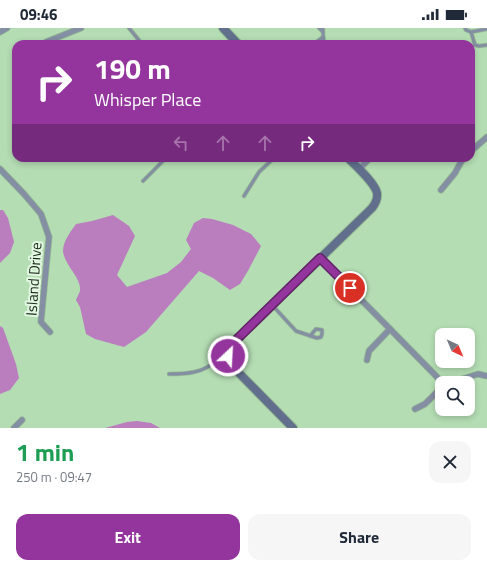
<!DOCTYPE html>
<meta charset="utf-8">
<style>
:root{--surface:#fff;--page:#f6f6f7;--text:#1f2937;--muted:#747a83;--accent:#94359d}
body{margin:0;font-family:"Titillium Web",sans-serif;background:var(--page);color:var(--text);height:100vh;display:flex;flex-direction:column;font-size:15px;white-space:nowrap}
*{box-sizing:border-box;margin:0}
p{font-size:13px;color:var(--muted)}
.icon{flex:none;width:22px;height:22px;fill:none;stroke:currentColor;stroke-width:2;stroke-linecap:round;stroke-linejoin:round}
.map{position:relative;height:400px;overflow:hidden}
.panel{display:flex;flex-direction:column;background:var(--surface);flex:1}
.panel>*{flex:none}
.guide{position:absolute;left:12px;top:12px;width:463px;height:122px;border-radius:12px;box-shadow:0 2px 6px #0003;background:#94359d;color:#fff;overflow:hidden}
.needle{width:26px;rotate:136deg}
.buttons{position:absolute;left:435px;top:300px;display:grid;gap:8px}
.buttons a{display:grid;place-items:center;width:40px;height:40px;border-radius:8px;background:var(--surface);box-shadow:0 2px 6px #0003;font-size:20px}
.pin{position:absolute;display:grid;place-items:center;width:34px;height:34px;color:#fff;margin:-17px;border:2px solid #fff;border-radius:50%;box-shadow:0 1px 4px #0007}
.me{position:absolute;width:44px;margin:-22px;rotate:25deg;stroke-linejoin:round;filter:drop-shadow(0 0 3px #0008)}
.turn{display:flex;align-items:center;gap:14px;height:84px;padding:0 16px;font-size:18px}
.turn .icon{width:52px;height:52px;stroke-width:2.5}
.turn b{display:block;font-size:28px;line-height:34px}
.lanes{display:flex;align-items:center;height:38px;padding:0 16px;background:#0003;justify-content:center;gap:20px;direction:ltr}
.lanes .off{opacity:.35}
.round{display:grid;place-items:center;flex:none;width:42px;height:42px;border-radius:12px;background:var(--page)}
.head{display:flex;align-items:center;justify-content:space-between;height:68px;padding:0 16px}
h1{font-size:24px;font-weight:700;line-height:30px;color:#1e9e55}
.action{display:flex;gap:8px;margin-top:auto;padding:8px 16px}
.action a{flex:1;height:46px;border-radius:12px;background:var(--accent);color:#fff;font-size:16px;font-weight:700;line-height:46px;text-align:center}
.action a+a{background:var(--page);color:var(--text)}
.status{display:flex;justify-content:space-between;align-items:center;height:28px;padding:0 20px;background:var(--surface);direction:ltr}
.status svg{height:11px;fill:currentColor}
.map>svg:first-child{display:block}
.water{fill:#ba7dbe}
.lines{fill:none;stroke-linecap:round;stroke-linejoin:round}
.lane-casing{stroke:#95b994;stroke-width:4.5}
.street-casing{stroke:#95b994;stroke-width:7}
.secondary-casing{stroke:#95b994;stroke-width:10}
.lane{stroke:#858fa3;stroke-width:3}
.street{stroke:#858fa3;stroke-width:5.5}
.secondary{stroke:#616f8d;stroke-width:8}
.route-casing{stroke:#602266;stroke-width:10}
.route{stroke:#94359d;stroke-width:7}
.labels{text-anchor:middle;stroke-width:4;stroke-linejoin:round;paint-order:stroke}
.street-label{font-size:15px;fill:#1a2a1a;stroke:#e3f8e2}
</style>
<div class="status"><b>09:46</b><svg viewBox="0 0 49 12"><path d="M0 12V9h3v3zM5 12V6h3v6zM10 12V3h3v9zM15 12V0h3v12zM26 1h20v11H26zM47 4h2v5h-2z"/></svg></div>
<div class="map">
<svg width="487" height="400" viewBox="0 0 487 400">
<rect width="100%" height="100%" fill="#b4ddb3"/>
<g class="water">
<polygon points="0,182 3,182 8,190 14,214 10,225 0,235"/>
<path d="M113 187 129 198 135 208 117 247 127 259 167 245 181 234 191 221 186 212 194 195 203 190 212 191 233 197 251 206 261 218 249 241 240 256 230 262 213 250 199 243 146 304 124 319 95 311 86 306 80 279 76 272C77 269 79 266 80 263 82 250 64 237 63 223 63 213 71 203 76 196L92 193Z"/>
<polygon points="0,298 3,300 16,336 19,350 10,362 0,366"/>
<polygon points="137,393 151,395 160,400 105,400 127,394"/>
</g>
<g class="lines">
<g class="lane-casing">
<g id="lane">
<polyline points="129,0 142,16"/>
<polyline points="319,0 323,4 323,0"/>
<polyline points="465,0 466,2 471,4 487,1"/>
<path d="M323 4C323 9 324 12 324 16"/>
<polyline points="471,4 475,17 479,18 487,17"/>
<polyline points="314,16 323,9"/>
<polyline points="143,153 166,130"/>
<polyline points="244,168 259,144 274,130"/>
<polyline points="273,278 296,303 317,310 321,309 322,306 322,302 316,301 310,308"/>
<path d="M169 346C177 346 186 346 194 344 207 342 217 332 228 325"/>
</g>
</g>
<g class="street-casing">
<g id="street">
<polyline points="0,4 7,0"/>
<polyline points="44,16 46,14 81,0"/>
<polyline points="471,123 487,109"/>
<polyline points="94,130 95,130"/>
<polyline points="0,141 24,166 41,186 49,209 41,293 41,294 50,304"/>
<polyline points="359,141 370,130"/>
<polyline points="441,162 455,145 461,134 464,130"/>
<polyline points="320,230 390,301 438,350 445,355"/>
<polyline points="367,332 369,323 390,301"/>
<polyline points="450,355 478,346 487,348"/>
<polyline points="415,381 425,376 442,359"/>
<polyline points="14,400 22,392"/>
</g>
</g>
<g class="secondary-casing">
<g id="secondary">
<polyline points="223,0 238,16"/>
<path d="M293 400 235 341C226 330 228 324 235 313L372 180C375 176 378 171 377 165 375 155 356 138 348 130"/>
</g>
</g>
<use href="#lane" class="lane"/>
<use href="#street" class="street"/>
<use href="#secondary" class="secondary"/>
</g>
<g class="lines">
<g class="route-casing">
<polyline id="route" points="228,328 230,322 235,313 320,230 350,260"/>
</g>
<use href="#route" class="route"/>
</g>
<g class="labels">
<g class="street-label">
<text transform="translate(34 251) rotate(-86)" y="5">Island Drive</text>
</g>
</g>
</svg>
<div class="buttons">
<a><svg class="needle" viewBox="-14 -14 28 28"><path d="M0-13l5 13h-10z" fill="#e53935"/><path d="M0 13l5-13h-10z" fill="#747a83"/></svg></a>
<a><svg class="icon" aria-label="search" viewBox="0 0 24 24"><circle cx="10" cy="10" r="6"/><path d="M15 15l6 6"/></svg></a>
</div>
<div class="pin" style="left:350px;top:260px;background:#d93025"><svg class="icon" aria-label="arrive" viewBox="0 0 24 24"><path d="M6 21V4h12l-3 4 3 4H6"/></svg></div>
<svg class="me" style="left:228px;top:328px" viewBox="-20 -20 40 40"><circle r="17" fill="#94359d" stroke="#fff" stroke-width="3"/><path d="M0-11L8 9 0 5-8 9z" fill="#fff"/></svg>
<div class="guide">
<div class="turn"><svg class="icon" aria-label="right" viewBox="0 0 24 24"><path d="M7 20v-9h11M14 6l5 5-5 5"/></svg><div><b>190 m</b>Whisper Place</div></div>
<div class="lanes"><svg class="icon off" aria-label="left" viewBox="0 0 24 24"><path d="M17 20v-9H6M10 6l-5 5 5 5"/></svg><svg class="icon off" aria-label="ahead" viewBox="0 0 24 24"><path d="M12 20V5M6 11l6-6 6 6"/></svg><svg class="icon off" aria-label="ahead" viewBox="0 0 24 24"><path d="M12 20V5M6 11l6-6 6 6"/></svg><svg class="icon" aria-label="right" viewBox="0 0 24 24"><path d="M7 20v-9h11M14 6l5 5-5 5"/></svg></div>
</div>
</div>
<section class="panel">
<div class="head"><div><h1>1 min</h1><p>250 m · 09:47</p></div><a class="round"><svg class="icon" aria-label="close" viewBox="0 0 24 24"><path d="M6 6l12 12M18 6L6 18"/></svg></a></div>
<div class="action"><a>Exit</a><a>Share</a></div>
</section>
